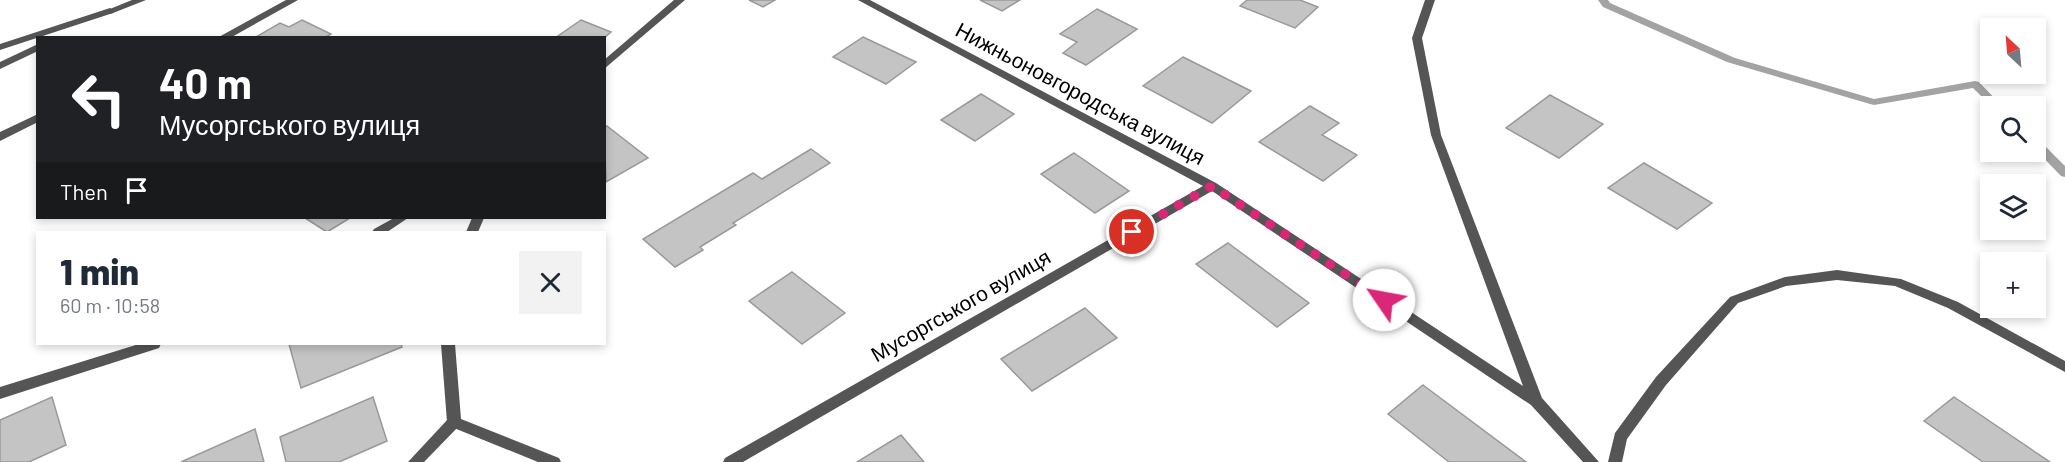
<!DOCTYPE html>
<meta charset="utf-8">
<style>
:root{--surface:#fff;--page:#f2f2f3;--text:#1f2937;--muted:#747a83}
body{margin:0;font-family:Barlow,sans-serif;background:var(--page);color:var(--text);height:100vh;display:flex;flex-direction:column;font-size:22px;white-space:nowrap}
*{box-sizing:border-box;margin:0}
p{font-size:20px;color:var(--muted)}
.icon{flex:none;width:33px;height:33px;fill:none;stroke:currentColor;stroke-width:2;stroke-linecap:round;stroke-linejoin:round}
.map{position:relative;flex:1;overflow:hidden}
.drawer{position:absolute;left:36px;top:231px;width:570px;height:114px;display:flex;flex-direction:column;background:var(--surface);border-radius:0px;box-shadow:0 3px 9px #0003}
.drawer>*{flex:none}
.guide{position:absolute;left:36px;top:36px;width:570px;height:183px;border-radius:0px;box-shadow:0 3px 9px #0003;background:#202124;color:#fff;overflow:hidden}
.needle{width:39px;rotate:334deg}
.tools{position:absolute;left:1980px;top:18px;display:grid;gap:12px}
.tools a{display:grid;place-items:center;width:66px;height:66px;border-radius:0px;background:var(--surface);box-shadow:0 3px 9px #0003;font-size:30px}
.pin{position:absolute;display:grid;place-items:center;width:51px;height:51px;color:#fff;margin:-26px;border:3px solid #fff;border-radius:50%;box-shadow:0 2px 6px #0007}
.me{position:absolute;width:66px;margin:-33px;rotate:303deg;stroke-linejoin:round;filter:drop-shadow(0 0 4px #0008)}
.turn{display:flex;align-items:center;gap:21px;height:126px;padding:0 24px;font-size:27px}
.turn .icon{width:78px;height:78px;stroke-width:2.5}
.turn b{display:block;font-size:42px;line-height:51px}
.then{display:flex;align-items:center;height:57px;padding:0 24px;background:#0003;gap:12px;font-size:22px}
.round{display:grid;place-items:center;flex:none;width:63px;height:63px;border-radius:0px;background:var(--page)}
.head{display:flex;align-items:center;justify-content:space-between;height:102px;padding:0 24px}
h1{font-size:36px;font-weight:800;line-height:45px}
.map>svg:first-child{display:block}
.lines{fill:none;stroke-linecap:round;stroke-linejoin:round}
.stream{fill:#a3a3a3;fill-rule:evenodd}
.building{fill:#c4c4c4;stroke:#999;stroke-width:1.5}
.lane{fill:#555;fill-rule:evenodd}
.street{fill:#555;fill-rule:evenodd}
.route{stroke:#db2777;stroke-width:10;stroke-dasharray:0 18}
.labels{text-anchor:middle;stroke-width:6;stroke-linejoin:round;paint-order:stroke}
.street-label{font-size:21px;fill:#000;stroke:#fff}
</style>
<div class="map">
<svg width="2065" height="462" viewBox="0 0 2065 462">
<rect width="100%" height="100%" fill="#fff"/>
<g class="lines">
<g class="stream">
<polygon points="1598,0 1608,0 1610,3 1735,58 1874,99 1975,81 1979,82 2002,106 1991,106 1973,88 1874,105 1870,104 1727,62 1603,7"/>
<polygon points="2036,140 2040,141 2065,166 2065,177 2061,176 2036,150"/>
</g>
</g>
<g class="building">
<polygon points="749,0 775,0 763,7"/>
<polygon points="980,0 1020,0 1002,11"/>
<polygon points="1247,0 1300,0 1318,7 1295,28 1240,6"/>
<polygon points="1097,9 1137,29 1086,65 1063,53 1077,42 1060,34"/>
<polygon points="302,20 331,34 324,38 254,38 280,23 289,27"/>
<polygon points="581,20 611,32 604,38 555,38"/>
<polygon points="863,37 916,62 886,84 833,57"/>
<polygon points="1183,57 1251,91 1212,123 1143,86"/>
<polygon points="981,94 1014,114 975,141 941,120"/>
<polygon points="1550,95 1603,124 1559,158 1506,128"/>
<polygon points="1310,106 1339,123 1322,135 1357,155 1323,181 1259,142"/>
<polygon points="607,126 648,158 606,182 604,128"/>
<polygon points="811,149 830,163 733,223 736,225 700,247 703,250 675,267 643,239 753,173 762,179"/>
<polygon points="1074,153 1129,191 1095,213 1041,174"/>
<polygon points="1644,163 1712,203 1677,229 1608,188"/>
<polygon points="305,218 350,218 327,232"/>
<polygon points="1228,243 1309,303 1277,327 1196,264"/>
<polygon points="792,272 845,313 802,344 749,301"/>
<polygon points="1085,308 1117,338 1032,391 1001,359"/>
<polygon points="289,344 401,344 402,347 301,388"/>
<polygon points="1423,385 1526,462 1449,462 1388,414"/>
<polygon points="52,397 66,445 29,462 0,462 0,420"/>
<polygon points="373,397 387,441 339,462 286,462 280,437"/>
<polygon points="1954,397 2050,462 1983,462 1924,421"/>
<polygon points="255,429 264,462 181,462"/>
<polygon points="901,435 924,462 857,462"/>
</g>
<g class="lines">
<g class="lane">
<polygon points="132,0 146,0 113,13 110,14 105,11"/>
<polygon points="286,0 298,0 230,38 217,38"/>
<polygon points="38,114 38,122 0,141 0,132"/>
<polygon points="454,416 459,418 461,422 459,426 424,462 408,462 449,418"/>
</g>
<g class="street">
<polygon points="674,0 685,0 604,69 604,60"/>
<polygon points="858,0 870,0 1216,183 1523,386 1431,135 1412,38 1425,0 1435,0 1422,38 1441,135 1542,398 1599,462 1583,462 1531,405 1212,191 743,462 723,462 725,458 1203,186"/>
<polygon points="110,8 115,11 113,13 0,50 0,44"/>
<polygon points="38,44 38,51 0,69 0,62"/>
<polygon points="394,218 408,218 387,232 372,232 374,229"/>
<polygon points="472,218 484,218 478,232 466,232"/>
<polygon points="1837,270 1901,279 1958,302 2065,361 2065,372 1948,308 1895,286 1837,280 1786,286 1738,303 1666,385 1627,439 1622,462 1608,462 1615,433 1656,377 1730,297 1785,277"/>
<polygon points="139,344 161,344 159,348 0,399 0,387"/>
<polygon points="441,344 455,344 461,419 559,458 561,462 538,462 449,426 447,422"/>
</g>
</g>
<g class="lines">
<polyline class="route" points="1132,232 1212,186 1384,300"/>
</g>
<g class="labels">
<g class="street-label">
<text transform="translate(1080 94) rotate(28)" y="7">Нижньоновгородська вулиця</text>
<text transform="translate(961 306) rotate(-30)" y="7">Мусоргського вулиця</text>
</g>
</g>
</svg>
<div class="tools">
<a><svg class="needle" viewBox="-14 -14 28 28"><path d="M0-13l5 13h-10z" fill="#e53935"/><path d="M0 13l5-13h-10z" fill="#747a83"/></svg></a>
<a><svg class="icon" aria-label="search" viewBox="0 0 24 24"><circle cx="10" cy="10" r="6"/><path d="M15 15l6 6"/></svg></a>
<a><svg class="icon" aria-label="layers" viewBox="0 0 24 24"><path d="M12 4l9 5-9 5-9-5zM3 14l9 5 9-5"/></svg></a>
<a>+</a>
</div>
<div class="pin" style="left:1132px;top:232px;background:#d93025"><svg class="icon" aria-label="arrive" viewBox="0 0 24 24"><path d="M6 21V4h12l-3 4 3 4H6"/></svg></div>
<svg class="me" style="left:1384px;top:300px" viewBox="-20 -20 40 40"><circle r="19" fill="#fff"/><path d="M0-13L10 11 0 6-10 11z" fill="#db2777"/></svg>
<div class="guide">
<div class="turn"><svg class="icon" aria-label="left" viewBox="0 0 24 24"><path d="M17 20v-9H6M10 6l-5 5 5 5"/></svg><div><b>40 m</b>Мусоргського вулиця</div></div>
<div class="then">Then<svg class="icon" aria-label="arrive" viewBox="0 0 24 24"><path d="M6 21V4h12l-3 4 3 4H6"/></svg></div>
</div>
<section class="drawer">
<div class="head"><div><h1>1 min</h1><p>60 m · 10:58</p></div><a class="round"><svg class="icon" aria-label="close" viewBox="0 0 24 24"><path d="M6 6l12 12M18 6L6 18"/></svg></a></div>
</section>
</div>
